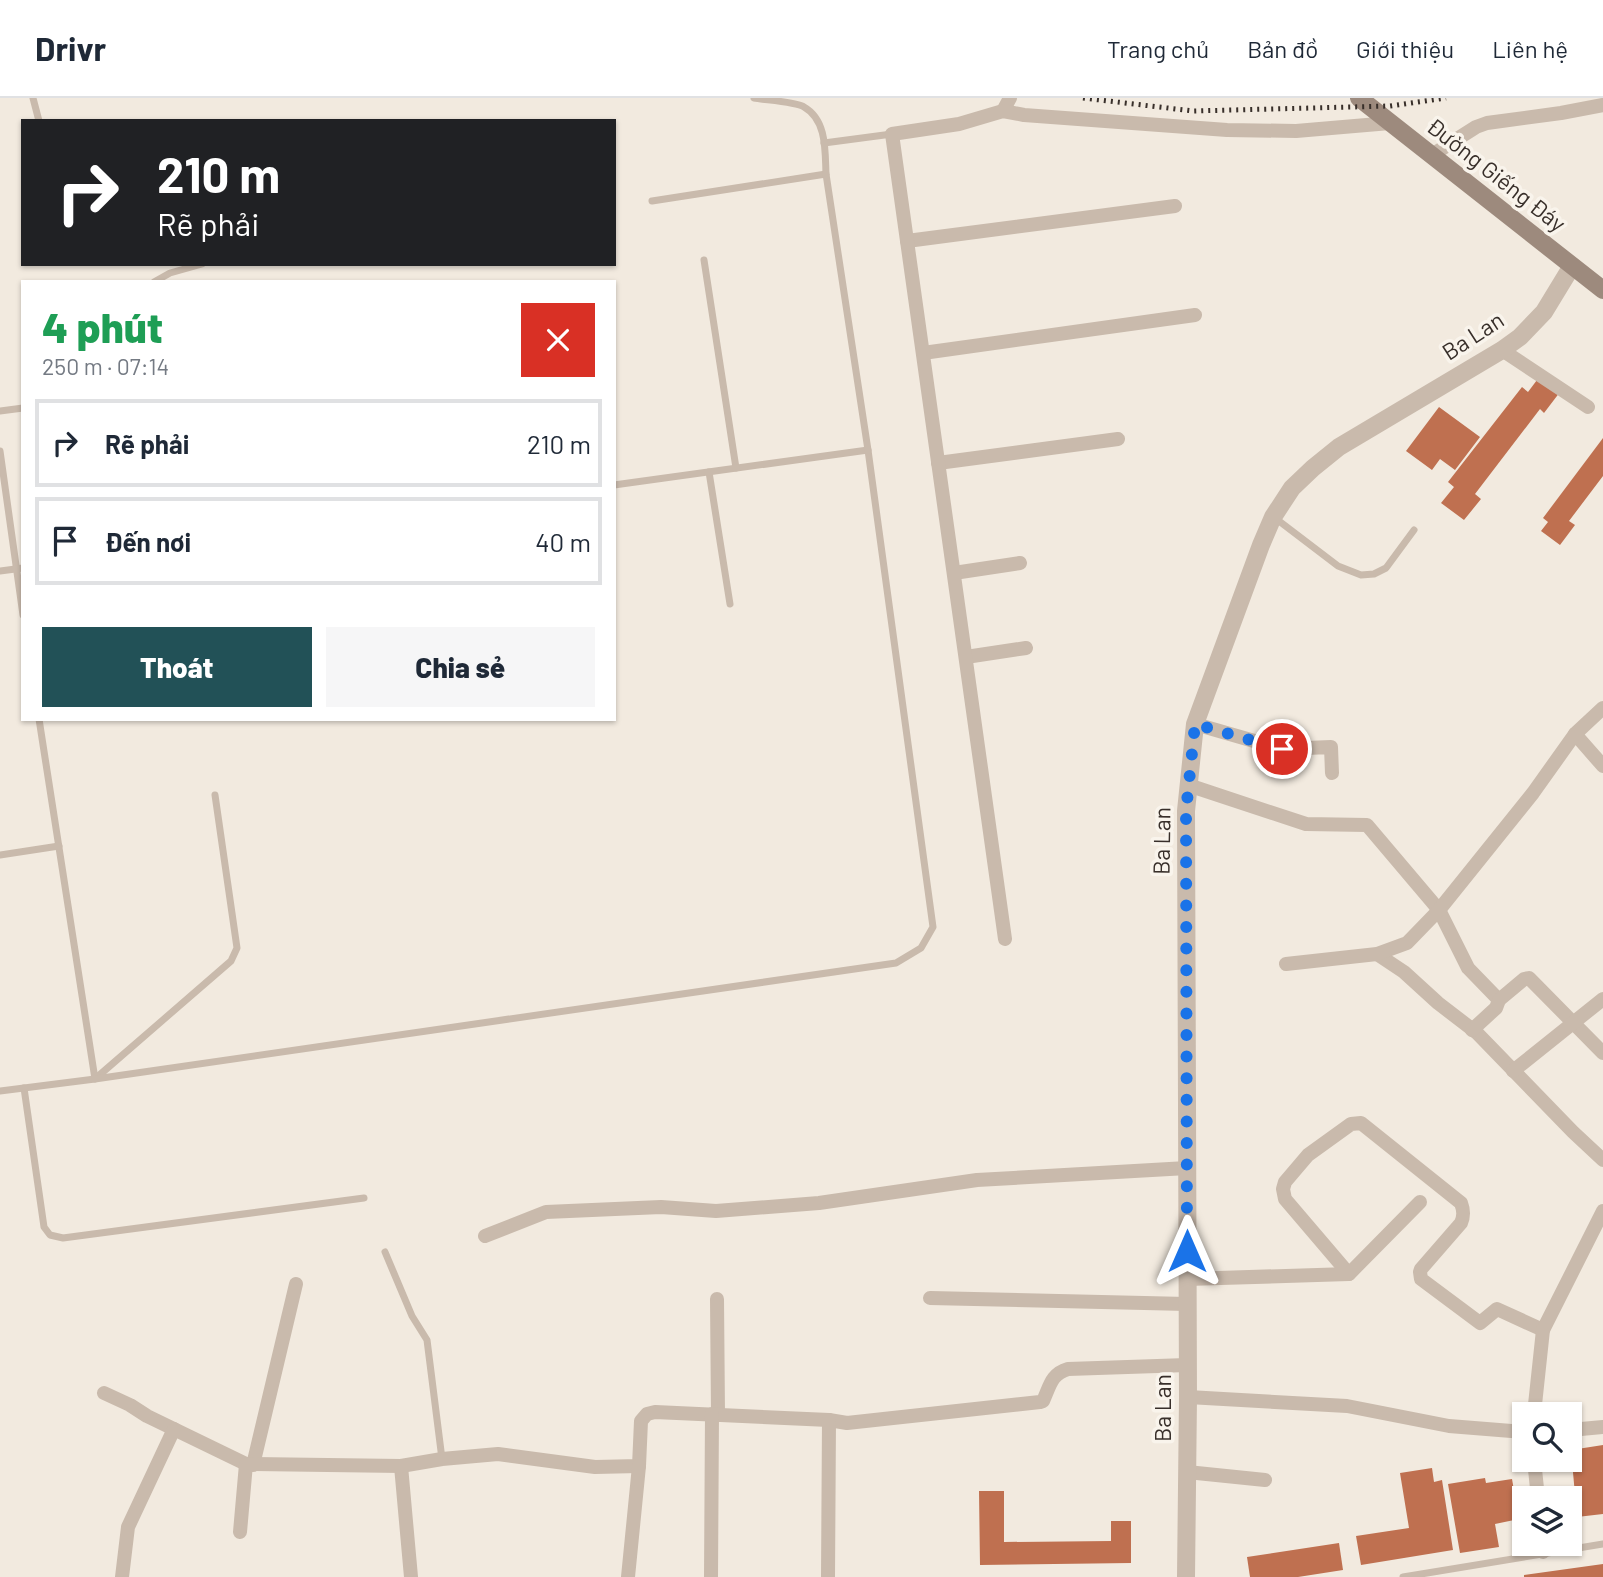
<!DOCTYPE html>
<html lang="vi">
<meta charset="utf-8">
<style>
:root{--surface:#fff;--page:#f6f6f7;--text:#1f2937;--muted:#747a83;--line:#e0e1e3;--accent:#225157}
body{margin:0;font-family:Barlow,sans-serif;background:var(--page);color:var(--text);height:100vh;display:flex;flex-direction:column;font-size:26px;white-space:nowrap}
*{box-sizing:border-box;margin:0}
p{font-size:23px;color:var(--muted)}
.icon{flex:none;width:38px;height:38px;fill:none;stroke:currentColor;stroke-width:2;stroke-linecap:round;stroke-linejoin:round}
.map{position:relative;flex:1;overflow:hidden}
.drawer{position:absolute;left:21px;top:182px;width:595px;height:441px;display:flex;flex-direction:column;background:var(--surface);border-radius:0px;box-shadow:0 2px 5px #0004}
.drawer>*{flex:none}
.banner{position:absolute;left:21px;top:21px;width:595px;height:147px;border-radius:0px;box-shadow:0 2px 5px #0004;background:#202124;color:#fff;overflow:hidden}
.tools{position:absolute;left:1512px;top:1304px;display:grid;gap:14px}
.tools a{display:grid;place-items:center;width:70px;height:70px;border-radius:0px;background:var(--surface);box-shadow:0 2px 5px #0004;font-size:35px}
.pin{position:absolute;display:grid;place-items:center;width:60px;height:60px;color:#fff;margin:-30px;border:4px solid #fff;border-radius:50%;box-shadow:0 2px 7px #0007}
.me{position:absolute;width:77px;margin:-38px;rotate:0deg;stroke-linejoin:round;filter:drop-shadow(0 0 5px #0008)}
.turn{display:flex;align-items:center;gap:24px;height:147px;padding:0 21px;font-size:32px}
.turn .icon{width:91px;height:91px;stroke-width:2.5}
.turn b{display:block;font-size:49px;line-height:60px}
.round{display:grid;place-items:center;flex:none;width:74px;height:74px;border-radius:0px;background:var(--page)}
.head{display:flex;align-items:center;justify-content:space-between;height:119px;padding:0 21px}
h1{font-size:42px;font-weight:800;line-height:52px;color:#1e9e55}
.button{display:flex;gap:14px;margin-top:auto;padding:14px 21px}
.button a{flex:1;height:80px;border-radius:0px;background:var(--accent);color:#fff;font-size:28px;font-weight:800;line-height:80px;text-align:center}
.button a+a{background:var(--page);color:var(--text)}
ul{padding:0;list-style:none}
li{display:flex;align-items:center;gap:21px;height:88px;margin:0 14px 10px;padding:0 7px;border:4px solid var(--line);border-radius:0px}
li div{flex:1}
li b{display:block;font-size:26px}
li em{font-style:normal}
header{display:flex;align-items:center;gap:42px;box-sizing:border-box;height:98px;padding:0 35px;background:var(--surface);border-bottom:2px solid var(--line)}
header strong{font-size:33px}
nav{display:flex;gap:38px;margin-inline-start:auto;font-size:24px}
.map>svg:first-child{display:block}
.building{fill:#bf7050}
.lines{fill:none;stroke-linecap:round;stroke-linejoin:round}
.service{stroke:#c9baac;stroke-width:7}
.minor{stroke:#c9baac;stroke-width:14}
.tertiary{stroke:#c9baac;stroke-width:18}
.secondary{stroke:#9d8a7d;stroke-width:18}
.rail{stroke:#382f2a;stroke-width:5;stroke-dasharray:2 5;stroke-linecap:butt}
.route{stroke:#1a73e8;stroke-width:12;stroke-dasharray:0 21.6}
.labels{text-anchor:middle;stroke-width:7;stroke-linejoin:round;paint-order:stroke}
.street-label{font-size:23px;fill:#382f2a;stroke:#f9f4ec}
</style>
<header>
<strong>Drivr</strong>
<nav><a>Trang chủ</a><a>Bản đồ</a><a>Giới thiệu</a><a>Liên hệ</a></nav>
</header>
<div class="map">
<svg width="1603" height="1479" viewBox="0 0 1603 1479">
<rect width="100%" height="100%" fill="#f2eadf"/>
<g class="building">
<polygon points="1540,278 1560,294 1544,315 1540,311 1475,396 1481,401 1464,422 1441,405 1454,389 1448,384 1522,289 1528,294"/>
<polygon points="1439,309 1480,339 1455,372 1440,361 1432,372 1406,353"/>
<polygon points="1603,340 1603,378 1569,423 1575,427 1560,447 1541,433 1548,424 1543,420"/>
<polygon points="1603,1347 1603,1416 1577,1419 1571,1352"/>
<polygon points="1432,1370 1434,1384 1442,1382 1453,1452 1361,1467 1356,1438 1409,1430 1400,1375"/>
<polygon points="1485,1380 1486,1385 1512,1381 1519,1421 1495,1426 1499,1449 1460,1455 1448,1386"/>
<polygon points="979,1393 1004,1393 1004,1444 1111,1443 1111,1423 1131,1423 1131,1465 980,1467"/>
<polygon points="1339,1445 1343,1472 1298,1479 1250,1479 1247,1459"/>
<polygon points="1603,1466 1603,1479 1524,1479 1524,1477"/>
</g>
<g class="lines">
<g class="service">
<polyline points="33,0 39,23"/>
<polyline points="824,45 892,36"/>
<polyline points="652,103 826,76"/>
<polyline points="704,162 736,370"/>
<polyline points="154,184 170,175 202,166"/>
<polyline points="0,313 23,310"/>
<polyline points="0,353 23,517"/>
<polyline points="709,374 730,506"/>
<polyline points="614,387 868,352"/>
<polyline points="1275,420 1338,468 1361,477 1374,476 1386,470 1414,432"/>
<polyline points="0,473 23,470"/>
<polyline points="39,621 95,981"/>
<polyline points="0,757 59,748"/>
<polyline points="96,980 231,863 237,850 215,697"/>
<polyline points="24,990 44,1129 50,1137 63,1140 364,1100"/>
<path d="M0 993 95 981 896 865 921 850 933 829 868 352 826 76C825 53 827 22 804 9 797 4 765 2 754 0"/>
<polyline points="385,1154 412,1218 427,1242 442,1361"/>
<polyline points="1403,1479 1603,1446"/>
</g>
<g class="minor">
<polyline points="1003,13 1010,0"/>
<polyline points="1432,57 1476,29 1487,25 1561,15 1603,7"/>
<polyline points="907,143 1175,108"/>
<polyline points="1502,252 1588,309"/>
<polyline points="923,255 1195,217"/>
<polyline points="938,365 1118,341"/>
<polyline points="954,475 1020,465"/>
<polyline points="966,559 1026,550"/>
<polyline points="1195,626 1282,651 1331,649 1332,675"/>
<polyline points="1575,636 1603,668"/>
<polyline points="1188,687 1306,726 1367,727 1439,812 1468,870 1499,902"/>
<polyline points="1005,841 892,36 959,26 1003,13 1024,17 1227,32 1296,33 1390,25"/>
<polyline points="1377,856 1404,874 1438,905 1477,935 1573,1034 1603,1062"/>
<polyline points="1286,866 1377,856 1407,845 1439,812 1533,695 1575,636 1603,610"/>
<polyline points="1472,932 1496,910 1499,902 1524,881 1529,880 1603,955"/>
<polyline points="1513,973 1603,901"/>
<polyline points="485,1138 546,1114 661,1109 716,1113 819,1105 977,1082 1187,1070"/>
<path d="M1349 1176 1285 1101 1283 1091 1285 1084 1308 1057 1351 1026 1361 1025 1461 1105C1464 1113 1464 1118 1461 1125L1421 1171 1420 1174 1421 1181 1480 1225 1497 1211 1543 1232"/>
<polyline points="1187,1181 1349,1176 1420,1104"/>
<polyline points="930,1200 1187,1206"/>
<polyline points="717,1201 718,1316"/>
<polyline points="104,1295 130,1307 147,1318 246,1366"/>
<polyline points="1188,1299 1347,1308 1449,1328 1524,1334"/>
<polyline points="1534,1316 1543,1232 1603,1113"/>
<polyline points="1570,1332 1603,1329"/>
<polyline points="1534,1362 1538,1400"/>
<polyline points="253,1367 296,1186"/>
<polyline points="401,1368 411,1479"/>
<polyline points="1187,1374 1265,1382"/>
<path d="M240 1434 246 1366 401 1368 442 1361 498 1356 595 1369 639 1368 641 1323 647 1316 655 1314 829 1322 847 1325 1040 1304 1043 1303C1050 1288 1051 1276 1068 1271L1187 1267"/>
<polyline points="1542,1446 1543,1454"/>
<polyline points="122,1479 128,1429 174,1331"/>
<polyline points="628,1479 639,1368"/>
<polyline points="711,1479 712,1316"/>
<polyline points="828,1479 829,1322"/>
</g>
<polyline class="tertiary" points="1186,1479 1188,1299 1186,713 1195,626 1261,447 1273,419 1292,390 1313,370 1339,349 1502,252 1520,239 1544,214 1572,168"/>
<polyline class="secondary" points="1359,0 1603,192"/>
<polyline class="rail" points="1083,0 1193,13 1390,8 1446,0"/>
</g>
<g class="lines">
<polyline class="route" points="1187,1153 1186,713 1195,626 1282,651"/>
</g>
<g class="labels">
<g class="street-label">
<text transform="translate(1496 77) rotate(38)" y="8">Đường Giếng Đáy</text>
<text transform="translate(1473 238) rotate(-33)" y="8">Ba Lan</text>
<text transform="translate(1162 743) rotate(-89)" y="8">Ba Lan</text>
<text transform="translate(1163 1310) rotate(-90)" y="8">Ba Lan</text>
</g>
</g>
</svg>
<div class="tools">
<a><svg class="icon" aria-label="search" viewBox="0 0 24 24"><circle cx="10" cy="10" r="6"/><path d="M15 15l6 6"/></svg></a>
<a><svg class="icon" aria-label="layers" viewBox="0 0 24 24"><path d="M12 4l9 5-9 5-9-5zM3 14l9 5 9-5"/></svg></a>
</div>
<div class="pin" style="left:1282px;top:651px;background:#d93025"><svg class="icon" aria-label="arrive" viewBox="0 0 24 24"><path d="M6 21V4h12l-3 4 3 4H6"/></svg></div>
<svg class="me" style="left:1187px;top:1153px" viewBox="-20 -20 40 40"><path d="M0-17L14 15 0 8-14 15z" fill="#1a73e8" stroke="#fff" stroke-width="4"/></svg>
<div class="banner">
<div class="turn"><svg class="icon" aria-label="right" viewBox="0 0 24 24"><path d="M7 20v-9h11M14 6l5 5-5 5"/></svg><div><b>210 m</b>Rẽ phải</div></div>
</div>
<section class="drawer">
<div class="head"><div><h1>4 phút</h1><p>250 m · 07:14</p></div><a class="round" style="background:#d93025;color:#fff"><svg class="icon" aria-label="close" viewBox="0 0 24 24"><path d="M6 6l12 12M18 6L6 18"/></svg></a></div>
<ul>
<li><svg class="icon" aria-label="right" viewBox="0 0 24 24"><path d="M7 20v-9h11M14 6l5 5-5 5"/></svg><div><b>Rẽ phải</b></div><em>210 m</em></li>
<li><svg class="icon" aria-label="arrive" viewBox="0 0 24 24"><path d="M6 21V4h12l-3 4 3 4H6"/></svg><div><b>Đến nơi</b></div><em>40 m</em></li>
</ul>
<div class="button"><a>Thoát</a><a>Chia sẻ</a></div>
</section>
</div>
